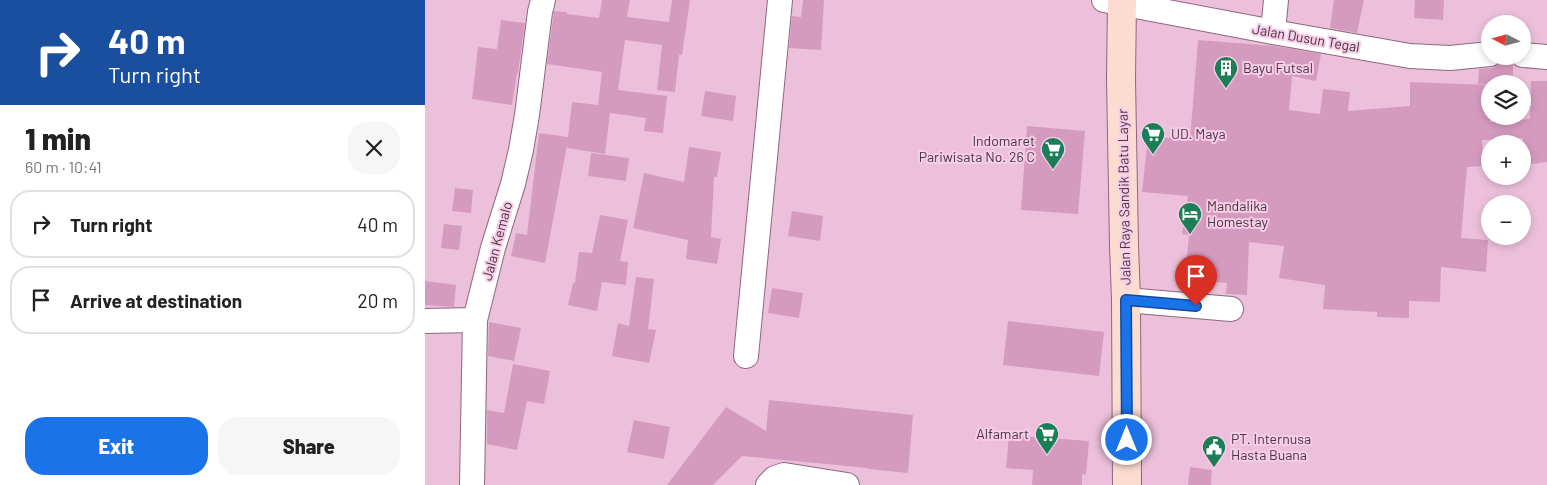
<!DOCTYPE html>
<meta charset="utf-8">
<style>
:root{--surface:#fff;--page:#f6f6f6;--text:#222;--muted:#767676;--line:#e0e0e0;--accent:#1a73e8}
body{margin:0;font-family:Barlow,sans-serif;background:var(--page);color:var(--text);height:100vh;display:flex;flex-direction:column;font-size:19px;white-space:nowrap}
*{box-sizing:border-box;margin:0}
p{font-size:16px;color:var(--muted)}
.icon{flex:none;width:28px;height:28px;fill:none;stroke:currentColor;stroke-width:2;stroke-linecap:round;stroke-linejoin:round}
.map{position:relative;flex:1;overflow:hidden}
.drawer{display:flex;flex-direction:column;background:var(--surface);width:425px}
.drawer>*{flex:none}
.hud{background:#1a4fa0;color:#fff;overflow:hidden}
.needle{width:32px;rotate:276deg}
.controls{position:absolute;left:1056px;top:15px;display:grid;gap:10px}
.controls a{display:grid;place-items:center;width:50px;height:50px;border-radius:50%;background:var(--surface);box-shadow:0 2px 8px #0003;font-size:25px}
.pin{position:absolute;display:grid;place-items:center;width:42px;height:42px;color:#fff;margin:-51px -21px;border-radius:50% 50% 50% 0;rotate:-45deg;box-shadow:0 0 5px #0007}
.pin .icon{rotate:45deg}
.me{position:absolute;width:55px;margin:-28px;rotate:0deg;stroke-linejoin:round;filter:drop-shadow(0 0 4px #0008)}
.turn{display:flex;align-items:center;gap:18px;height:105px;padding:0 25px;font-size:22px}
.turn .icon{width:65px;height:65px;stroke-width:2.5}
.turn b{display:block;font-size:35px;line-height:42px}
.round{display:grid;place-items:center;flex:none;width:52px;height:52px;border-radius:20px;background:var(--page)}
.headline{display:flex;align-items:center;justify-content:space-between;height:85px;padding:0 25px}
h1{font-size:30px;font-weight:800;line-height:38px}
.button{display:flex;gap:10px;margin-top:auto;padding:10px 25px}
.button a{flex:1;height:58px;border-radius:20px;background:var(--accent);color:#fff;font-size:20px;font-weight:800;line-height:58px;text-align:center}
.button a+a{background:var(--page);color:var(--text)}
ul{padding:0;list-style:none}
li{display:flex;align-items:center;gap:15px;height:68px;margin:0 10px 8px;padding:0 15px;border:2px solid var(--line);border-radius:20px}
li div{flex:1}
li b{display:block;font-size:19px}
li em{font-style:normal}
main{display:flex;flex:1;min-height:0}
.map>svg:first-child{display:block}
.building{fill:#d59bbf}
.lines{fill:none;stroke-linecap:round;stroke-linejoin:round}
.minor-casing{stroke:#8e6780;stroke-width:26}
.secondary-casing{stroke:#8e6780;stroke-width:30}
.minor{stroke:#fff;stroke-width:24}
.secondary{stroke:#fcdcd1;stroke-width:28}
.route-casing{stroke:#114b97;stroke-width:12}
.route{stroke:#1a73e8;stroke-width:9}
.labels{text-anchor:middle;stroke-width:4;stroke-linejoin:round;paint-order:stroke}
.street-label{font-size:14px;fill:#473641;stroke:#f9cce8}
.poi-label{font-size:14px;fill:#473641;stroke:#f9cce8;text-anchor:start}
</style>
<main>
<section class="drawer">
<div class="hud">
<div class="turn"><svg class="icon" aria-label="right" viewBox="0 0 24 24"><path d="M7 20v-9h11M14 6l5 5-5 5"/></svg><div><b>40 m</b>Turn right</div></div>
</div>
<div class="headline"><div><h1>1 min</h1><p>60 m · 10:41</p></div><a class="round"><svg class="icon" aria-label="close" viewBox="0 0 24 24"><path d="M6 6l12 12M18 6L6 18"/></svg></a></div>
<ul>
<li><svg class="icon" aria-label="right" viewBox="0 0 24 24"><path d="M7 20v-9h11M14 6l5 5-5 5"/></svg><div><b>Turn right</b></div><em>40 m</em></li>
<li><svg class="icon" aria-label="arrive" viewBox="0 0 24 24"><path d="M6 21V4h12l-3 4 3 4H6"/></svg><div><b>Arrive at destination</b></div><em>20 m</em></li>
</ul>
<div class="button"><a>Exit</a><a>Share</a></div>
</section>
<div class="map">
<svg width="1122" height="485" viewBox="0 0 1122 485">
<rect width="100%" height="100%" fill="#ecc0db"/>
<g class="building">
<polygon points="177,0 205,0 202,17 244,22 247,0 265,0 257,55 254,55 250,92 232,90 237,45 200,40 193,90 242,96 238,133 219,131 221,118 185,113 180,154 142,148 143,140 120,263 86,256 91,233 102,235 114,133 143,137 147,102 173,105 177,72 122,64 129,11 142,12 142,14 174,18"/>
<polygon points="378,0 399,0 396,50 364,48 367,16 376,17"/>
<polygon points="909,0 939,0 932,33 905,28"/>
<polygon points="990,0 1019,0 1018,20 989,18"/>
<polygon points="76,20 100,23 93,73 92,73 87,105 47,99 53,47 72,49"/>
<polygon points="773,40 850,46 896,54 891,81 867,76 864,110 895,114 898,89 925,92 923,111 985,106 985,82 1065,85 1065,122 1105,119 1106,81 1122,81 1122,162 1098,165 1098,138 1057,140 1058,166 1042,167 1036,238 1063,240 1061,272 1016,267 1015,302 984,301 984,318 952,317 952,312 898,309 900,285 854,278 859,246 824,242 822,295 801,294 802,283 760,279 764,235 757,234 763,196 717,192 723,136 765,140"/>
<polygon points="1074,64 1088,64 1088,84 1053,84 1054,69 1067,68"/>
<polygon points="280,91 311,96 308,121 276,116"/>
<polygon points="602,126 660,131 653,214 596,210"/>
<polygon points="264,147 296,152 292,177 289,177 286,237 296,239 292,264 261,259 263,240 208,228 219,173 259,182"/>
<polygon points="166,153 204,158 201,181 163,176"/>
<polygon points="30,188 48,190 46,213 27,211"/>
<polygon points="367,211 398,216 395,241 363,236"/>
<polygon points="175,215 203,220 195,261 203,262 201,285 177,282 172,311 143,305 148,283 150,283 154,252 167,253"/>
<polygon points="19,224 37,226 34,250 16,248"/>
<polygon points="211,277 229,279 223,329 231,330 224,363 187,356 193,323 204,326"/>
<polygon points="0,281 31,285 29,307 0,305"/>
<polygon points="347,288 378,293 374,318 343,313"/>
<polygon points="583,321 679,332 674,376 578,365"/>
<polygon points="64,322 96,328 89,361 63,356"/>
<polygon points="88,364 125,371 119,404 102,401 92,450 62,444 62,410 79,413"/>
<polygon points="344,400 488,415 483,473 443,469 443,468 317,456 288,485 242,485 301,407 341,431"/>
<polygon points="209,420 245,427 239,459 202,452"/>
<polygon points="584,435 664,441 661,475 657,474 657,485 607,485 608,470 581,468"/>
<polygon points="765,467 787,470 786,485 763,485"/>
</g>
<g class="lines">
<g class="minor-casing">
<g id="minor">
<polyline points="679,0 848,32 985,56 1025,58 1065,54"/>
<polyline points="848,32 851,0"/>
<polyline points="1098,55 1122,57"/>
<polyline points="701,300 806,309"/>
<polyline points="0,321 50,320"/>
<polyline points="321,356 355,0"/>
<polyline points="47,485 50,320 68,248 88,184 96,150 102,115 115,12 118,0"/>
<polyline points="343,485 350,478 359,475 422,485"/>
</g>
</g>
<g class="secondary-casing">
<polyline id="secondary" points="697,0 696,80 699,245 701,300 702,485"/>
</g>
<use href="#minor" class="minor"/>
<use href="#secondary" class="secondary"/>
</g>
<g class="lines">
<g class="route-casing">
<polyline id="route" points="702,440 701,300 771,306"/>
</g>
<use href="#route" class="route"/>
</g>
<defs>
<g id="building-pin" transform="scale(1.25)"><path d="M0 17L-7.5 6A9.5 9.5 0 1 1 7.5 6Z" fill="#1c7e57" stroke="#f9cce8"/><path d="M-4-6H4V6H1V3H-1V6H-4ZM-2.5-4.3h1.7v1.8h-1.7ZM.8-4.3h1.7v1.8H.8ZM-2.5-1h1.7V.8h-1.7ZM.8-1h1.7V.8H.8Z" fill="#fff"/></g>
<g id="supermarket-pin" transform="scale(1.25)"><path d="M0 17L-7.5 6A9.5 9.5 0 1 1 7.5 6Z" fill="#1c7e57" stroke="#f9cce8"/><path d="M-6-5.5h2.5l.6 2H6L4.5 2H-2.5L-4.4-4H-6ZM-1.5 3.2a1.3 1.3 0 1 0 .1 0ZM3 3.2a1.3 1.3 0 1 0 .1 0Z" fill="#fff"/></g>
<g id="hotel-pin" transform="scale(1.25)"><path d="M0 17L-7.5 6A9.5 9.5 0 1 1 7.5 6Z" fill="#1c7e57" stroke="#f9cce8"/><path d="M-6-4.5h1.5V1H6V5H4.5V3h-9V5H-6ZM-4 0a1.8 1.8 0 1 1 3.6 0ZM.5 0V-2.5h3Q6-2.5 6 0Z" fill="#fff"/></g>
<g id="civic-pin" transform="scale(1.25)"><path d="M0 17L-7.5 6A9.5 9.5 0 1 1 7.5 6Z" fill="#1c7e57" stroke="#f9cce8"/><path d="M-.6-6.5H3V-4.5H.6V-3L4-1V1h2V6H-6V1h2V-1L-.6-3ZM-1.2 2.5V6h2.4V2.5Z" fill="#fff"/></g>
</defs>
<g fill-rule="evenodd">
<use href="#building-pin" x="801" y="68"/>
<use href="#supermarket-pin" x="728" y="134"/>
<use href="#supermarket-pin" x="628" y="149"/>
<use href="#hotel-pin" x="765" y="214"/>
<use href="#supermarket-pin" x="622" y="434"/>
<use href="#civic-pin" x="789" y="447"/>
</g>
<g class="labels">
<g class="street-label">
<text transform="translate(881 38) rotate(10)" y="5">Jalan Dusun Tegal</text>
<text transform="translate(699 197) rotate(-91)" y="5">Jalan Raya Sandik Batu Layar</text>
<text transform="translate(72 241) rotate(-75)" y="5">Jalan Kemalo</text>
</g>
<g class="poi-label">
<text x="818" y="73">Bayu Futsal</text>
<text x="746" y="139">UD. Maya</text>
<text x="610" y="146" text-anchor="end">Indomaret<tspan x="610" dy="16">Pariwisata No. 26 C</tspan></text>
<text x="782" y="211">Mandalika<tspan x="782" dy="16">Homestay</tspan></text>
<text x="604" y="439" text-anchor="end">Alfamart</text>
<text x="806" y="444">PT. Internusa<tspan x="806" dy="16">Hasta Buana</tspan></text>
</g>
</g>
</svg>
<div class="controls">
<a><svg class="needle" viewBox="-14 -14 28 28"><path d="M0-13l5 13h-10z" fill="#e53935"/><path d="M0 13l5-13h-10z" fill="#767676"/></svg></a>
<a><svg class="icon" aria-label="layers" viewBox="0 0 24 24"><path d="M12 4l9 5-9 5-9-5zM3 14l9 5 9-5"/></svg></a>
<a>+</a>
<a>−</a>
</div>
<div class="pin" style="left:771px;top:306px;background:#d93025"><svg class="icon" aria-label="arrive" viewBox="0 0 24 24"><path d="M6 21V4h12l-3 4 3 4H6"/></svg></div>
<svg class="me" style="left:702px;top:440px" viewBox="-20 -20 40 40"><circle r="17" fill="#1a73e8" stroke="#fff" stroke-width="3"/><path d="M0-11L8 9 0 5-8 9z" fill="#fff"/></svg>
</div>
</main>
